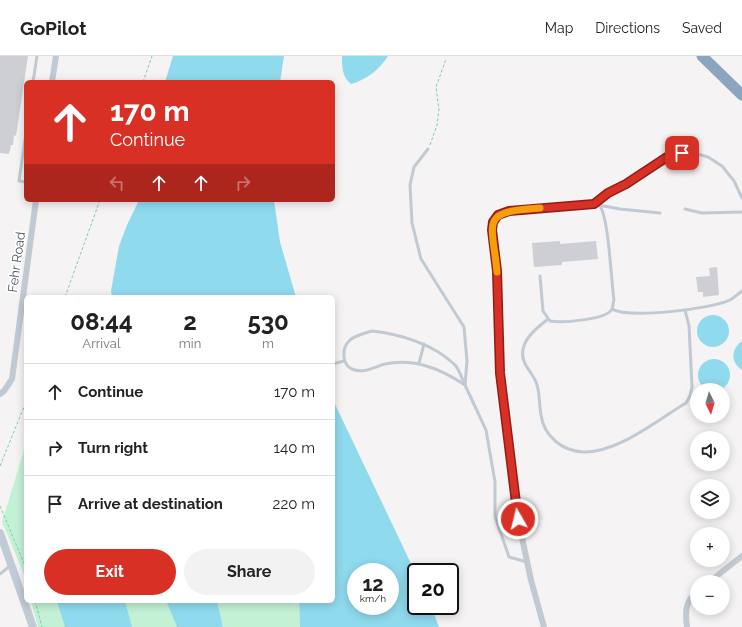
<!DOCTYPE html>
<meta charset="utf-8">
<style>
:root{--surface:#fff;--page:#f2f2f2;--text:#222;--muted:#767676;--line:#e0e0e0;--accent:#d93025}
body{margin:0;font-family:Raleway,sans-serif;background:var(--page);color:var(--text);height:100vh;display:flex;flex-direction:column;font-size:15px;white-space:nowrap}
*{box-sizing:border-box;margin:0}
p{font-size:13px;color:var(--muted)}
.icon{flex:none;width:22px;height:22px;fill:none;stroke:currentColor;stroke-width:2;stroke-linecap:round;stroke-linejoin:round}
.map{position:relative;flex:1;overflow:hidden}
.side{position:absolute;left:24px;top:239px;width:311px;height:308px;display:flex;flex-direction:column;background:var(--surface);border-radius:6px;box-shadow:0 2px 10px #0003}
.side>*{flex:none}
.guide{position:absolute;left:24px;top:24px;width:311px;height:122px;border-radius:6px;box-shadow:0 2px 10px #0003;background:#d93025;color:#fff;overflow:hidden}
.needle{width:26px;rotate:175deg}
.controls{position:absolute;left:690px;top:327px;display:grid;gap:8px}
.controls a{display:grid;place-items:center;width:40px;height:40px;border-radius:50%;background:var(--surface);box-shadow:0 2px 10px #0003;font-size:20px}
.speed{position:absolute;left:347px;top:507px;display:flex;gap:8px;font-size:20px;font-weight:700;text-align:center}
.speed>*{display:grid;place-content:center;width:52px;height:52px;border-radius:50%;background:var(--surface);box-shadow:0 2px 10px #0003;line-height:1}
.speed small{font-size:10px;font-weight:400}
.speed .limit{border:2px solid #111;border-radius:6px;background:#fff;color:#111}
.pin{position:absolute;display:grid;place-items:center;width:34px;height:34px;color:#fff;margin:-17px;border-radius:8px;box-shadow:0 2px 6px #0006}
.me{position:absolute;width:44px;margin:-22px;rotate:352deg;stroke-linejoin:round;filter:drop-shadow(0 0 3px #0008)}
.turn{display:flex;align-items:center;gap:14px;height:84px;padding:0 20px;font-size:18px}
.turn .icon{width:52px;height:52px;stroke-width:2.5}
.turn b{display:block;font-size:28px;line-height:34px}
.lanes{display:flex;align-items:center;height:38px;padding:0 20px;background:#0003;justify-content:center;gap:20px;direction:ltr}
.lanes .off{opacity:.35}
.eta{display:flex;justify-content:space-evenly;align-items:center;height:68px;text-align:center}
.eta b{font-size:24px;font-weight:700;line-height:28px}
.button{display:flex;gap:8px;margin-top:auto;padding:8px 20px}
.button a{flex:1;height:46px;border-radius:24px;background:var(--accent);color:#fff;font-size:16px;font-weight:700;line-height:46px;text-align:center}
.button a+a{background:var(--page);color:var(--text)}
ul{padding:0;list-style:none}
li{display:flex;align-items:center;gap:12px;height:56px;padding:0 20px;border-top:1px solid var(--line)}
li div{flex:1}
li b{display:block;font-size:15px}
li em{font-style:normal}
header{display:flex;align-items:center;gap:24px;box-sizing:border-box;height:56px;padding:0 20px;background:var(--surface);border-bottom:1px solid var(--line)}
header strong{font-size:19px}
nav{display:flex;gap:22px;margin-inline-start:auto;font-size:14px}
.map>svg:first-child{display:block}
.green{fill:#c3f1d5}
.water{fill:#90daee;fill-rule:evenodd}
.building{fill:#cdcfd5}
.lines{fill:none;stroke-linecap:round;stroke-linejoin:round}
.path{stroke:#7ad0a6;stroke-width:1;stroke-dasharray:3 2;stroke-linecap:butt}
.lane{stroke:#c1cad2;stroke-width:3}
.street{stroke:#c1cad2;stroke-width:6}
.secondary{stroke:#c1cbd6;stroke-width:8}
.highway{stroke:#8ba5c1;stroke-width:11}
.route-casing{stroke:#8d1f18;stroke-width:10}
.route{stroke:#d93025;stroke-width:7}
.slow{stroke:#f59e0b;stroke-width:7}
.labels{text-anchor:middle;stroke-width:3.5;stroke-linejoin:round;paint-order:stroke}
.street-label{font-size:13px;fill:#4a5661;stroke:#fff}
</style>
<header>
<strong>GoPilot</strong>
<nav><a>Map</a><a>Directions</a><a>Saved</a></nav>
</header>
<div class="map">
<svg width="742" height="571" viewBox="0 0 742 571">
<rect width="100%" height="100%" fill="#f5f3f3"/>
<g class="green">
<polygon points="26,388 26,523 2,466"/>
<polygon points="31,545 166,545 177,571 38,571"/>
<polygon points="217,545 299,545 300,571 223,571"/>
</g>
<g class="water">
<polygon points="173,0 284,0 280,26 165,26"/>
<path d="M342 0H388C380 13 366 24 351 28 342 21 342 11 342 0Z"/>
<polygon points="139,144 274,144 280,186 296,241 112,241 111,235 119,190 127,169"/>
<circle cx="713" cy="275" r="16"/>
<path d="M742 285V314C730 306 731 293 742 285Z"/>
<circle cx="714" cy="319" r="16"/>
<path d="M333 344 416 518V550H431L439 571H300L299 545H333ZM356 516H390V550H356Z"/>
<polygon points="57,545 125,545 132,571 65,571"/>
<polygon points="166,545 217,545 223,571 177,571"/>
</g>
<g class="building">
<polygon points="0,0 28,0 16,80 14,79 13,89 11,89 9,98 0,97"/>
<polygon points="560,185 560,188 596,185 598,203 562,206 562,209 534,211 532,187"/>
<polygon points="717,211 719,239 703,241 703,236 698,236 696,221 710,220 709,212"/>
</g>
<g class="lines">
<g class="path">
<polyline points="143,26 152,0"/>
<polyline points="430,89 437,69 439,54 436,31 446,3"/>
<polyline points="65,241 100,144"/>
<polyline points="0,410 26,346"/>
<polyline points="0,450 26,512"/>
<polyline points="35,545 42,571"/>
</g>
<g class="lane">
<polyline points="33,26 37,0"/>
<polyline points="26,77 19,125 26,126"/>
<polyline points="428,93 414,111 410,129 412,167 421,203 464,271 467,305 465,329 486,374 495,426 495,460 509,501 527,506"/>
<polyline points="593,148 620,153 660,157"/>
<polyline points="685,153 702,157 742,156"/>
<path d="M540 220 543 255 550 265C561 267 607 264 612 253 613 251 613 246 614 244 611 224 609 164 600 150"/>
<path d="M612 253C629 263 711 253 730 244 734 242 738 238 742 235"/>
<path d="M548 263C538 271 526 280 523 293 520 309 533 315 537 329 540 338 539 349 541 359 544 380 562 395 583 396 618 397 657 364 686 347L690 340 692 331 689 270 685 254"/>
<path d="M372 275C400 278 433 288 454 308 459 312 462 323 465 329 441 313 415 302 385 308 374 311 364 318 352 313 342 309 341 292 350 284 356 279 365 277 372 275Z"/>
<polyline points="419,307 424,288"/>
<polyline points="333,308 344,305"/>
<polyline points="518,463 506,380 500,317 497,215 492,174 493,166 498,159 509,155 593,148 608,137 626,129 667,101 682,97 697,98 708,101 722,110 734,125 742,142"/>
<polyline points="0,518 11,509"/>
</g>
<g class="street">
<polyline points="52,26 56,0"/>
<polyline points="0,338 4,335 12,323 36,144"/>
<polyline points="518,463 531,524 544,571"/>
<polyline points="709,526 742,500"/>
<path d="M687 571C685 557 685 545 697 536"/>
</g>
<polyline class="secondary" points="0,477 33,571"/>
<polyline class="highway" points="702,0 742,39"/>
</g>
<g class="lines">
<g class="route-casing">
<polyline id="route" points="518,463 500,317 497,215 492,174 493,166 498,159 509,155 594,148 608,137 626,128 667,101 682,97"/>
</g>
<use href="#route" class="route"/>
<path class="slow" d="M497 216C492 164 479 156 540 152"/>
</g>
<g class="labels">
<g class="street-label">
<text transform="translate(16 206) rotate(-82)" y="5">Fehr Road</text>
</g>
</g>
</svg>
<div class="controls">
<a><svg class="needle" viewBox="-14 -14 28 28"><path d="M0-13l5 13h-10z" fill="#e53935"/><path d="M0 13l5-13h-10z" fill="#767676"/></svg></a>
<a><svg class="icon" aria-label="sound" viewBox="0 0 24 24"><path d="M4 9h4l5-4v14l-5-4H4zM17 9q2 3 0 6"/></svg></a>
<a><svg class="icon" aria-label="layers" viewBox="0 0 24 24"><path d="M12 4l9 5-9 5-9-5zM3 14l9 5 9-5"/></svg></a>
<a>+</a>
<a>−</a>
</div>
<div class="speed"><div>12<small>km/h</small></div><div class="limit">20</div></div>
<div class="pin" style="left:682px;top:97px;background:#d93025"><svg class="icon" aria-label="arrive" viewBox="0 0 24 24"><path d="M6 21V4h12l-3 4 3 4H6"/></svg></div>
<svg class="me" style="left:518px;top:463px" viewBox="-20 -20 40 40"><circle r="17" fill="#d93025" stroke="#fff" stroke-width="3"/><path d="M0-11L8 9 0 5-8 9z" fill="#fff"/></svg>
<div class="guide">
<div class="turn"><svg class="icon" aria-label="ahead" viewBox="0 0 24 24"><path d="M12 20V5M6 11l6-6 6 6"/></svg><div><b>170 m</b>Continue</div></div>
<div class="lanes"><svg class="icon off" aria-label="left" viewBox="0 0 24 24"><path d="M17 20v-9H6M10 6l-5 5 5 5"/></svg><svg class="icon" aria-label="ahead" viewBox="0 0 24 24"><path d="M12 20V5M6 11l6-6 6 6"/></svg><svg class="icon" aria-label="ahead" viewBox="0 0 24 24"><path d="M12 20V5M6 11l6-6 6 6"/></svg><svg class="icon off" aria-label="right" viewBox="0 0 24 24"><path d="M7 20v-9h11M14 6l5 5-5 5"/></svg></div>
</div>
<section class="side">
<div class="eta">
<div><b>08:44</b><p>Arrival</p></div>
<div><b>2</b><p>min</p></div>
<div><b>530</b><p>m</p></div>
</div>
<ul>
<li><svg class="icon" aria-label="ahead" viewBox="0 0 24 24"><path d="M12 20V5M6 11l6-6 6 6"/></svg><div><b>Continue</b></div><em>170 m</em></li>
<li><svg class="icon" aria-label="right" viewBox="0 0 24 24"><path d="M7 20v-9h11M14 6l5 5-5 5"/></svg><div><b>Turn right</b></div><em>140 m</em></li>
<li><svg class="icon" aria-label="arrive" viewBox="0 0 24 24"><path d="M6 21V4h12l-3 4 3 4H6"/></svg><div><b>Arrive at destination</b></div><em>220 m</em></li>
</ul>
<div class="button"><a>Exit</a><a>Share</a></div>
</section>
</div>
